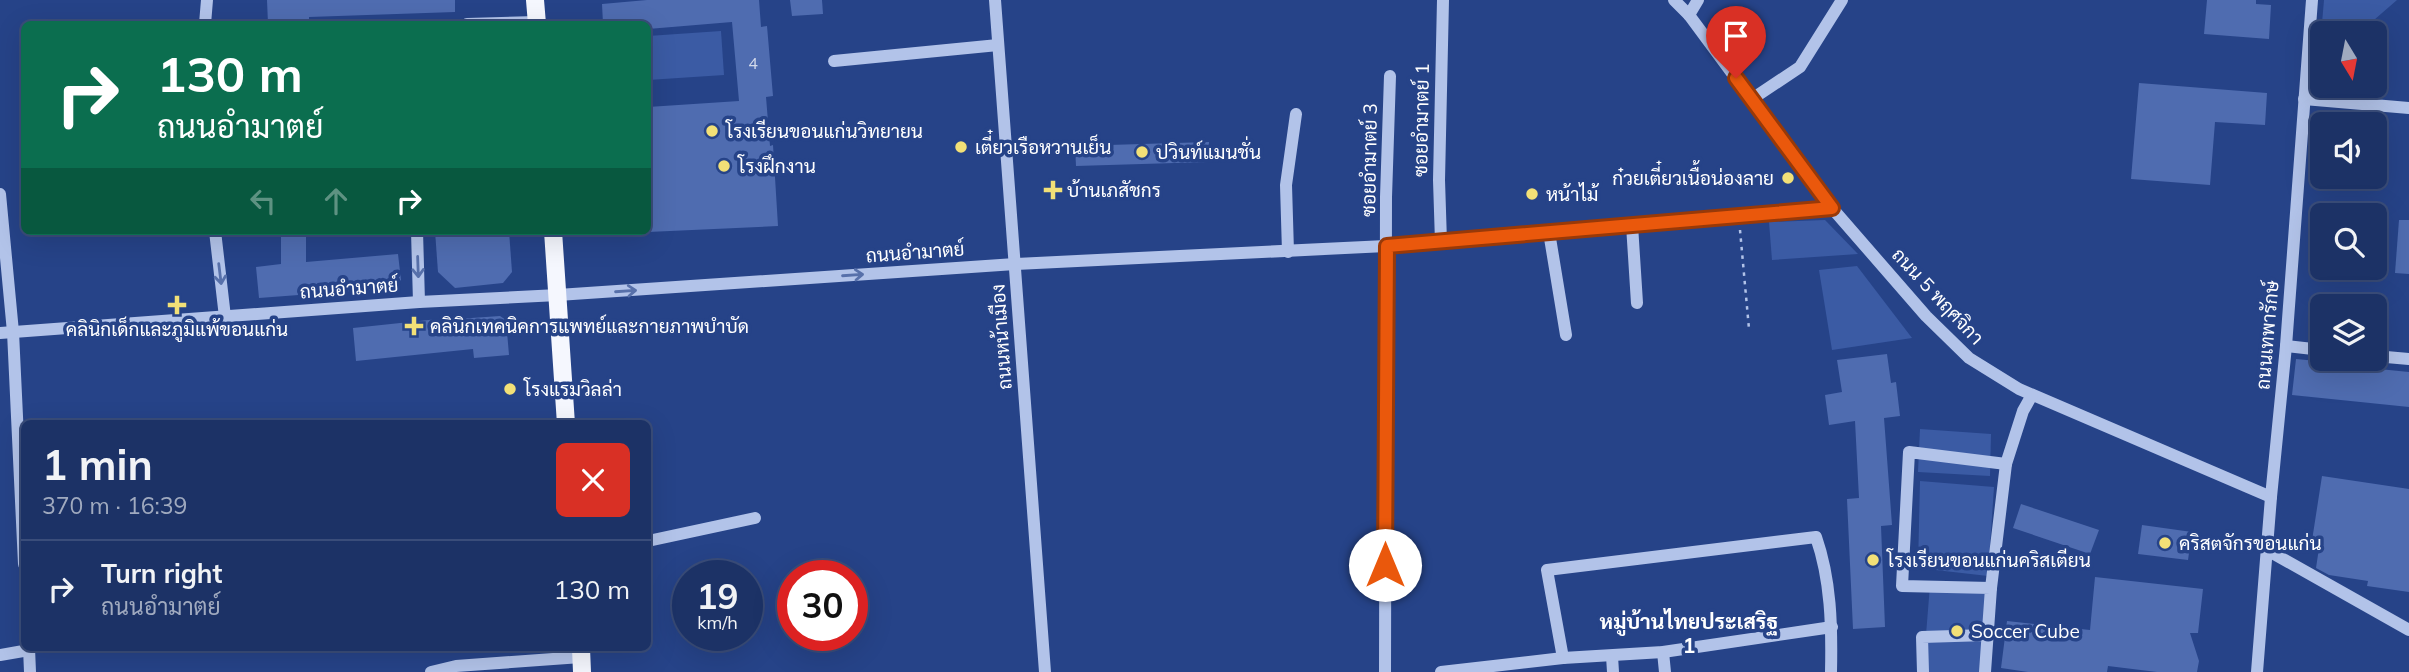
<!DOCTYPE html>
<meta charset="utf-8">
<style>
:root{--surface:#1c3266;--page:#253a6c;--text:#f1f3f6;--muted:#a0aabf;--line:#3a4d7a}
body{margin:0;font-family:Mulish,Sarabun,sans-serif;background:var(--page);color:var(--text);height:100vh;display:flex;flex-direction:column;font-size:26px;white-space:nowrap}
*{box-sizing:border-box;margin:0}
p{font-size:23px;color:var(--muted)}
.icon{flex:none;width:38px;height:38px;fill:none;stroke:currentColor;stroke-width:2;stroke-linecap:round;stroke-linejoin:round}
.map{position:relative;flex:1;overflow:hidden}
.panel{position:absolute;left:21px;top:420px;width:630px;height:231px;display:flex;flex-direction:column;background:var(--surface);border-radius:10px;box-shadow:0 7px 28px #0002,0 0 0 2px var(--line)}
.panel>*{flex:none}
.banner{position:absolute;left:21px;top:21px;width:630px;height:214px;border-radius:10px;box-shadow:0 7px 28px #0002,0 0 0 2px var(--line);background:#0b6e4f;color:#fff;overflow:hidden}
.needle{width:46px;rotate:170deg}
.controls{position:absolute;left:2310px;top:21px;display:grid;gap:14px}
.controls a{display:grid;place-items:center;width:77px;height:77px;border-radius:10px;background:var(--surface);box-shadow:0 7px 28px #0002,0 0 0 2px var(--line);font-size:35px}
.speed{position:absolute;left:672px;top:560px;display:flex;gap:14px;font-size:35px;font-weight:700;text-align:center}
.speed>*{display:grid;place-content:center;width:91px;height:91px;border-radius:50%;background:var(--surface);box-shadow:0 7px 28px #0002,0 0 0 2px var(--line);line-height:1}
.speed small{font-size:18px;font-weight:400}
.speed .limit{border:10px solid #d22;background:#fff;color:#111}
.pin{position:absolute;display:grid;place-items:center;width:60px;height:60px;color:#fff;margin:-72px -30px;border-radius:50% 50% 50% 0;rotate:-45deg;box-shadow:0 0 7px #0007}
.pin .icon{rotate:45deg}
.me{position:absolute;width:77px;margin:-38px;rotate:0deg;stroke-linejoin:round;filter:drop-shadow(0 0 5px #0008)}
.turn{display:flex;align-items:center;gap:24px;height:147px;padding:0 21px;font-size:32px}
.turn .icon{width:91px;height:91px;stroke-width:2.5}
.turn b{display:block;font-size:49px;line-height:60px}
.lanes{display:flex;align-items:center;height:66px;padding:0 21px;background:#0003;justify-content:center;gap:35px;direction:ltr}
.lanes .off{opacity:.35}
.round{display:grid;place-items:center;flex:none;width:74px;height:74px;border-radius:10px;background:var(--page)}
.summary{display:flex;align-items:center;justify-content:space-between;height:119px;padding:0 21px}
h1{font-size:42px;font-weight:700;line-height:52px}
ul{padding:0;list-style:none}
li{display:flex;align-items:center;gap:21px;height:98px;padding:0 21px;border-top:2px solid var(--line)}
li div{flex:1}
li b{display:block;font-size:26px}
li em{font-style:normal}
.map>svg:first-child{display:block}
.green{fill:#3b5ba4}
.building{fill:#4f6cb0}
.lines{fill:none;stroke-linecap:round;stroke-linejoin:round}
.path{stroke:#b2c3e9;stroke-width:2.5;stroke-dasharray:3.5 5;stroke-linecap:butt}
.minor{stroke:#b2c3e9;stroke-width:12}
.major{stroke:#f5f7fe;stroke-width:18}
.oneway{stroke:#5770aa}
.route-casing{stroke:#983908;stroke-width:18}
.route{stroke:#ea580c;stroke-width:12}
.poi-dot{fill:#f2e077;stroke:#264388;stroke-width:2.5}
.labels{text-anchor:middle;stroke-width:7;stroke-linejoin:round;paint-order:stroke}
.number-label{font-size:16px;fill:#d3daeb}
.street-label{font-size:19px;fill:#fff;stroke:#264388}
.poi-label{font-size:19px;fill:#fff;stroke:#264388;text-anchor:start}
.neighbourhood-label{font-size:21px;font-weight:bold;fill:#fff;stroke:#264388}
</style>
<div class="map">
<svg width="2409" height="672" viewBox="0 0 2409 672">
<rect width="100%" height="100%" fill="#264388"/>
<g class="green">
<polygon points="2324,0 2397,0 2359,33 2322,33 2322,66 2318,69"/>
<polygon points="721,31 724,75 648,80 648,36"/>
<polygon points="1825,220 1858,254 1772,260 1769,222"/>
<polygon points="1857,266 1912,338 1832,350 1819,270"/>
<polygon points="1920,429 1991,434 1990,476 1918,472"/>
<polygon points="1920,481 1994,487 1988,576 1918,568"/>
<polygon points="1930,585 1991,591 1986,672 1923,672"/>
</g>
<g class="building">
<polygon points="267,0 455,0 455,12 309,17 309,24 268,24"/>
<polygon points="647,0 759,0 761,27 767,26 773,96 766,97 770,146 773,145 778,226 648,232 648,107 739,101 732,22 648,29 648,24 603,24 602,4"/>
<polygon points="790,0 822,0 823,14 792,16"/>
<polygon points="2207,0 2256,0 2256,4 2271,5 2269,39 2204,34"/>
<polygon points="2139,83 2267,93 2265,125 2215,122 2210,185 2131,179"/>
<polygon points="1209,142 1208,162 1076,166 1075,146"/>
<polygon points="2399,220 2409,220 2409,274 2395,273"/>
<polygon points="281,231 306,231 306,262 398,254 401,280 391,288 259,298 256,267 281,264"/>
<polygon points="435,231 509,231 512,272 503,283 455,288 438,272"/>
<polygon points="500,316 506,320 509,355 474,358 473,349 356,361 353,328 457,317 457,319"/>
<polygon points="1887,354 1891,383 1896,382 1900,416 1884,418 1892,525 1881,526 1885,627 1853,629 1847,499 1859,498 1855,421 1829,425 1825,395 1842,392 1837,360"/>
<polygon points="2296,359 2369,366 2369,368 2409,372 2409,407 2292,395"/>
<polygon points="2322,476 2409,489 2409,592 2367,586 2368,581 2329,575 2316,568 2319,548 2311,547"/>
<polygon points="2021,504 2099,530 2090,554 2013,528"/>
<polygon points="2142,525 2192,532 2188,560 2138,554"/>
<polygon points="2095,577 2203,589 2198,633 2190,633 2199,661 2197,672 2157,672 2108,666 2107,672 2028,672 2001,668 2007,621 2090,630"/>
</g>
<g class="lines">
<polyline class="path" points="1740,230 1749,329"/>
<g class="minor">
<polyline points="995,0 1045,672"/>
<polyline points="1674,0 1689,15 1832,208 1926,316 1969,358 2019,389 2271,497"/>
<polyline points="1689,15 1698,0"/>
<polyline points="205,24 207,0"/>
<polyline points="467,24 537,22"/>
<polyline points="834,61 998,45"/>
<polyline points="1752,99 1800,67 1842,0"/>
<polyline points="2304,99 2409,108"/>
<polyline points="0,194 13,332 24,564"/>
<polyline points="1632,225 1637,303"/>
<polyline points="215,231 225,317"/>
<polyline points="417,231 419,302"/>
<polyline points="1549,232 1566,335"/>
<polyline points="1441,242 1439,180 1443,0"/>
<polyline points="1288,252 1286,185 1296,114"/>
<polyline points="0,333 419,302 558,295 1015,264 1386,246 1832,208"/>
<polyline points="2286,346 2322,350"/>
<polyline points="2375,356 2409,359"/>
<polyline points="648,541 755,518"/>
<polyline points="2267,550 2409,630"/>
<polyline points="1991,588 2006,464"/>
<polyline points="29,648 30,672"/>
<polyline points="1663,652 1665,672"/>
<polyline points="0,655 29,650"/>
<polyline points="1612,656 1613,672"/>
<path d="M1563 658 1547 570 1816 537C1831 580 1832 626 1831 672"/>
<polyline points="431,672 456,666 581,657"/>
<polyline points="1385,672 1386,197 1390,76"/>
<polyline points="1441,672 1563,658 1663,652 1832,627"/>
<polyline points="1923,672 1922,637 1987,635"/>
<polyline points="1985,672 1991,588 1902,586 1909,452 2006,464 2023,411 2032,395"/>
<polyline points="2257,672 2271,497 2286,346 2312,0"/>
</g>
<g class="major">
<polyline points="535,0 537,24"/>
<polyline points="553,231 566,424"/>
<polyline points="581,648 582,672"/>
</g>
</g>
<defs><path id="oneway-shaft" d="M-6 0H5M1.5-3L5.5 0L1.5 3" fill="none" stroke-width="1.6" stroke-linecap="round" stroke-linejoin="round" transform="scale(1.75)"/></defs>
<g class="oneway">
<use href="#oneway-shaft" transform="translate(418 267) rotate(88)"/>
<use href="#oneway-shaft" transform="translate(220 274) rotate(83)"/>
<use href="#oneway-shaft" transform="translate(853 275) rotate(-4)"/>
<use href="#oneway-shaft" transform="translate(626 291) rotate(-4)"/>
</g>
<g class="lines">
<g class="route-casing">
<polyline id="route" points="1385,565 1387,246 1832,208 1736,78"/>
</g>
<use href="#route" class="route"/>
</g>
<g class="poi-dot">
<circle cx="712" cy="131" r="7"/>
<circle cx="961" cy="147" r="7"/>
<circle cx="1142" cy="152" r="7"/>
<circle cx="724" cy="166" r="7"/>
<circle cx="1788" cy="178" r="7"/>
<path d="M1049.5 179.5h7v7h7v7h-7v7h-7v-7h-7v-7h7z"/>
<circle cx="1532" cy="194" r="7"/>
<path d="M173.5 294.5h7v7h7v7h-7v7h-7v-7h-7v-7h7z"/>
<path d="M410.5 315.5h7v7h7v7h-7v7h-7v-7h-7v-7h7z"/>
<circle cx="510" cy="389" r="7"/>
<circle cx="2165" cy="543" r="7"/>
<circle cx="1873" cy="560" r="7"/>
<circle cx="1957" cy="631" r="7"/>
</g>
<g class="labels">
<g class="number-label">
<text x="753" y="69">4</text>
</g>
<g class="street-label">
<text transform="translate(1421 120) rotate(-89)" y="7">ซอยอำมาตย์ 1</text>
<text transform="translate(1369 160) rotate(-89)" y="7">ซอยอำมาตย์ 3</text>
<text transform="translate(915 252) rotate(-4)" y="7">ถนนอำมาตย์</text>
<text transform="translate(349 288) rotate(-4)" y="7">ถนนอำมาตย์</text>
<text transform="translate(1938 296) rotate(47)" y="7">ถนน 5 พฤศจิกา</text>
<text transform="translate(2267 335) rotate(-85)" y="7">ถนนเทพารักษ์</text>
<text transform="translate(1001 337) rotate(-94)" y="7">ถนนหน้าเมือง</text>
</g>
<g class="poi-label">
<text x="726" y="138">โรงเรียนขอนแก่นวิทยายน</text>
<text x="975" y="154">เตี๋ยวเรือหวานเย็น</text>
<text x="1156" y="159">ปวินท์แมนชั่น</text>
<text x="738" y="173">โรงฝึกงาน</text>
<text x="1774" y="185" text-anchor="end">ก๋วยเตี๋ยวเนื้อน่องลาย</text>
<text x="1067" y="197">บ้านเภสัชกร</text>
<text x="1546" y="201">หน้าไม้</text>
<text x="430" y="333">คลินิกเทคนิคการแพทย์และกายภาพบำบัด</text>
<text x="177" y="336" text-anchor="middle">คลินิกเด็กและภูมิแพ้ขอนแก่น</text>
<text x="524" y="396">โรงแรมวิลล่า</text>
<text x="2179" y="550">คริสตจักรขอนแก่น</text>
<text x="1887" y="567">โรงเรียนขอนแก่นคริสเตียน</text>
<text x="1971" y="638">Soccer Cube</text>
</g>
<g class="neighbourhood-label">
<text x="1689" y="629">หมู่บ้านไทยประเสริฐ<tspan x="1689" dy="24">1</tspan></text>
</g>
</g>
</svg>
<div class="controls">
<a><svg class="needle" viewBox="-14 -14 28 28"><path d="M0-13l5 13h-10z" fill="#e53935"/><path d="M0 13l5-13h-10z" fill="#a0aabf"/></svg></a>
<a><svg class="icon" aria-label="sound" viewBox="0 0 24 24"><path d="M4 9h4l5-4v14l-5-4H4zM17 9q2 3 0 6"/></svg></a>
<a><svg class="icon" aria-label="search" viewBox="0 0 24 24"><circle cx="10" cy="10" r="6"/><path d="M15 15l6 6"/></svg></a>
<a><svg class="icon" aria-label="layers" viewBox="0 0 24 24"><path d="M12 4l9 5-9 5-9-5zM3 14l9 5 9-5"/></svg></a>
</div>
<div class="speed"><div>19<small>km/h</small></div><div class="limit">30</div></div>
<div class="pin" style="left:1736px;top:78px;background:#d93025"><svg class="icon" aria-label="arrive" viewBox="0 0 24 24"><path d="M6 21V4h12l-3 4 3 4H6"/></svg></div>
<svg class="me" style="left:1385px;top:565px" viewBox="-20 -20 40 40"><circle r="19" fill="#fff"/><path d="M0-13L10 11 0 6-10 11z" fill="#ea580c"/></svg>
<div class="banner">
<div class="turn"><svg class="icon" aria-label="right" viewBox="0 0 24 24"><path d="M7 20v-9h11M14 6l5 5-5 5"/></svg><div><b>130 m</b>ถนนอำมาตย์</div></div>
<div class="lanes"><svg class="icon off" aria-label="left" viewBox="0 0 24 24"><path d="M17 20v-9H6M10 6l-5 5 5 5"/></svg><svg class="icon off" aria-label="ahead" viewBox="0 0 24 24"><path d="M12 20V5M6 11l6-6 6 6"/></svg><svg class="icon" aria-label="right" viewBox="0 0 24 24"><path d="M7 20v-9h11M14 6l5 5-5 5"/></svg></div>
</div>
<section class="panel">
<div class="summary"><div><h1>1 min</h1><p>370 m · 16:39</p></div><a class="round" style="background:#d93025;color:#fff"><svg class="icon" aria-label="close" viewBox="0 0 24 24"><path d="M6 6l12 12M18 6L6 18"/></svg></a></div>
<ul>
<li><svg class="icon" aria-label="right" viewBox="0 0 24 24"><path d="M7 20v-9h11M14 6l5 5-5 5"/></svg><div><b>Turn right</b><p>ถนนอำมาตย์</p></div><em>130 m</em></li>
</ul>
</section>
</div>
